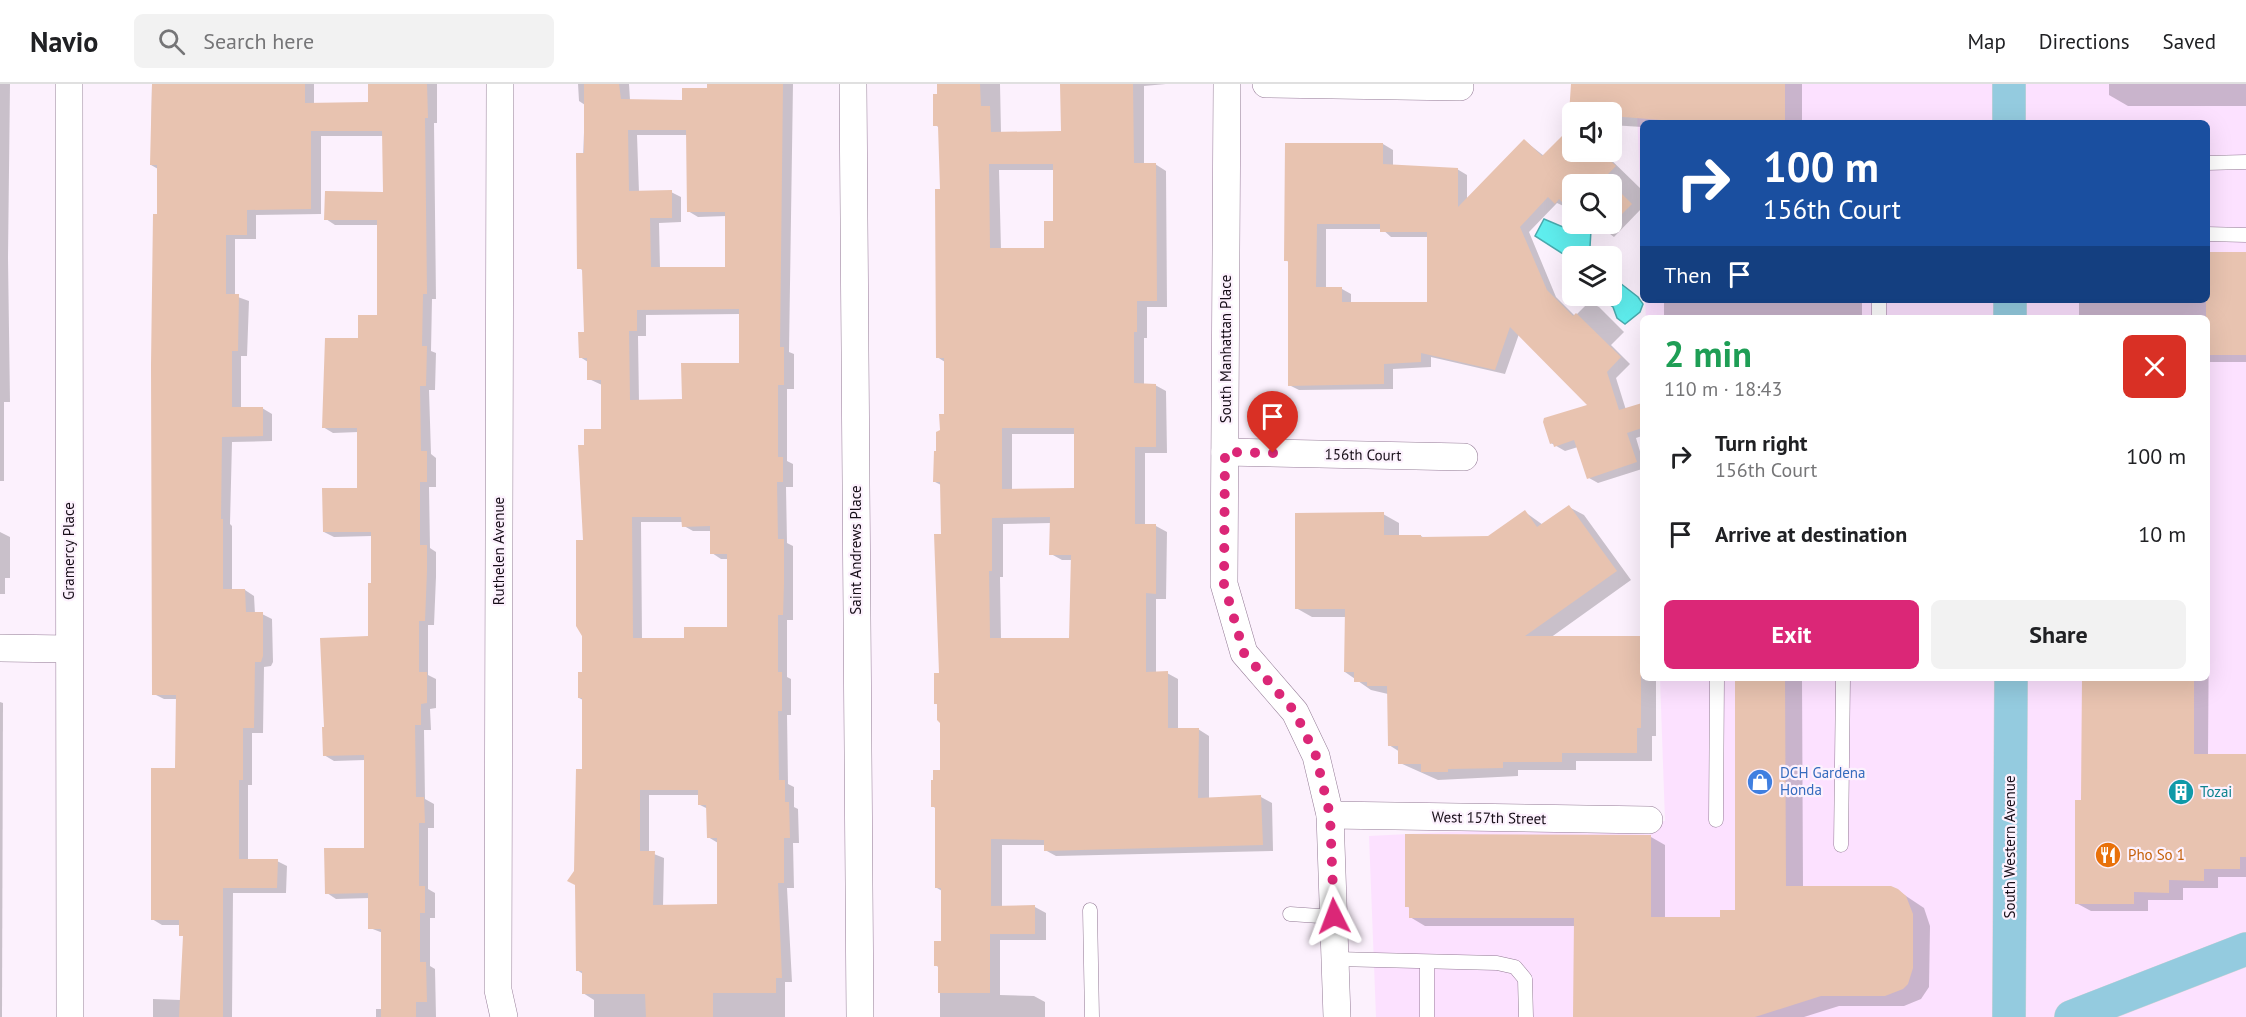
<!DOCTYPE html>
<meta charset="utf-8">
<style>
:root{--surface:#fff;--page:#f2f2f2;--text:#202124;--muted:#757577;--line:#e0e0e0;--accent:#db2777}
body{margin:0;font-family:"PT Sans",sans-serif;background:var(--page);color:var(--text);height:100vh;display:flex;flex-direction:column;font-size:22px;white-space:nowrap}
*{box-sizing:border-box;margin:0}
p{font-size:20px;color:var(--muted)}
.icon{flex:none;width:33px;height:33px;fill:none;stroke:currentColor;stroke-width:2;stroke-linecap:round;stroke-linejoin:round}
.map{position:relative;flex:1;overflow:hidden}
.sheet{position:absolute;left:1640px;top:231px;width:570px;height:366px;display:flex;flex-direction:column;background:var(--surface);border-radius:9px;box-shadow:0 6px 24px #0002}
.sheet>*{flex:none}
.hud{position:absolute;left:1640px;top:36px;width:570px;height:183px;border-radius:9px;box-shadow:0 6px 24px #0002;background:#1a4fa0;color:#fff;overflow:hidden}
.controls{position:absolute;left:1562px;top:18px;display:grid;gap:12px}
.controls a{display:grid;place-items:center;width:60px;height:60px;border-radius:9px;background:var(--surface);box-shadow:0 6px 24px #0002;font-size:30px}
.pin{position:absolute;display:grid;place-items:center;width:51px;height:51px;color:#fff;margin:-62px -26px;border-radius:50% 50% 50% 0;rotate:-45deg;box-shadow:0 0 6px #0007}
.pin .icon{rotate:45deg}
.me{position:absolute;width:66px;margin:-33px;rotate:357deg;stroke-linejoin:round;filter:drop-shadow(0 0 4px #0008)}
.turn{display:flex;align-items:center;gap:21px;height:126px;padding:0 24px;font-size:27px}
.turn .icon{width:78px;height:78px;stroke-width:2.5}
.turn b{display:block;font-size:42px;line-height:51px}
.then{display:flex;align-items:center;height:57px;padding:0 24px;background:#0003;gap:12px;font-size:22px}
.round{display:grid;place-items:center;flex:none;width:63px;height:63px;border-radius:9px;background:var(--page)}
.headline{display:flex;align-items:center;justify-content:space-between;height:102px;padding:0 24px}
h1{font-size:36px;font-weight:700;line-height:45px;color:#1e9e55}
.primary-button{display:flex;gap:12px;margin-top:auto;padding:12px 24px}
.primary-button a{flex:1;height:69px;border-radius:9px;background:var(--accent);color:#fff;font-size:24px;font-weight:700;line-height:69px;text-align:center}
.primary-button a+a{background:var(--page);color:var(--text)}
ul{padding:0;list-style:none}
li{display:flex;align-items:center;gap:18px;height:78px;padding:0 24px}
li div{flex:1}
li b{display:block;font-size:22px}
li em{font-style:normal}
header{display:flex;align-items:center;gap:36px;box-sizing:border-box;height:84px;padding:0 30px;background:var(--surface);border-bottom:2px solid var(--line)}
header strong{font-size:28px}
nav{display:flex;gap:33px;margin-inline-start:auto;font-size:21px}
.search{width:420px;height:54px;background:var(--page);display:flex;align-items:center;gap:15px;box-sizing:border-box;padding:0 21px;border-radius:9px;color:var(--muted);font-size:22px}
.map>svg:first-child{display:block}
.built{fill:#fce1ff}
.water{fill:#5feeee;stroke:#49aaae;stroke-width:1.5}
.shadow{fill:#0003;fill-rule:evenodd}
.building{fill:#e8c3b0;fill-rule:evenodd}
.lines{fill:none;stroke-linecap:round;stroke-linejoin:round}
.service-casing{stroke:#947b96;stroke-width:15}
.minor-casing{stroke:#947b96;stroke-width:28}
.primary-casing{stroke:#d5d3d5;stroke-width:34}
.service{stroke:#fff;stroke-width:14}
.minor{stroke:#fff;stroke-width:27}
.primary{stroke:#94cbdf;stroke-width:33}
.route{stroke:#db2777;stroke-width:10;stroke-dasharray:0 18}
.labels{text-anchor:middle;stroke-width:4.5;stroke-linejoin:round;paint-order:stroke}
.street-label{font-size:15px;fill:#160d17;stroke:#fcf1fd}
.shop-label{font-size:15px;fill:#366cbe;stroke:#fcf1fd;text-anchor:start}
.culture-label{font-size:15px;fill:#0d838f;stroke:#fcf1fd;text-anchor:start}
.food-label{font-size:15px;fill:#c56008;stroke:#fcf1fd;text-anchor:start}
</style>
<header>
<strong>Navio</strong>
<div class="search"><svg class="icon" aria-label="search" viewBox="0 0 24 24"><circle cx="10" cy="10" r="6"/><path d="M15 15l6 6"/></svg>Search here</div>
<nav><a>Map</a><a>Directions</a><a>Saved</a></nav>
</header>
<div class="map">
<svg width="2246" height="933" viewBox="0 0 2246 933">
<rect width="100%" height="100%" fill="#fcf1fd"/>
<polygon class="built" points="1636,0 2246,0 2246,933 1376,933 1369,752 1665,737 1660,594 2206,594 2206,234 1646,234 1645,216 2206,216 2206,39 1642,39 1642,158"/>
<g class="water">
<polygon points="1544,135 1570,146 1583,140 1591,146 1590,163 1563,170 1535,152"/>
<polygon points="1611,192 1638,213 1643,220 1640,228 1625,240 1617,234 1613,223 1598,212 1611,212"/>
</g>
<g class="shadow">
<polygon points="0,0 10,0 8,174 10,318 4,318 4,397 0,397"/>
<polygon points="152,0 314,0 314,20 370,19 370,0 437,0 437,39 434,39 436,215 432,215 431,267 436,269 435,306 429,306 431,370 436,374 436,403 429,403 430,464 436,468 436,493 434,541 428,541 428,591 436,595 436,624 430,625 431,646 424,646 425,715 434,720 434,744 428,744 428,805 435,809 435,834 430,834 430,882 435,885 436,933 376,933 376,925 383,925 383,849 370,844 370,814 336,815 327,809 365,765 365,676 334,677 324,671 370,554 372,452 334,453 324,448 359,406 359,348 333,349 323,343 359,255 378,233 378,141 335,141 326,135 385,110 384,52 321,52 321,130 256,131 256,155 235,155 235,212 249,217 247,272 241,272 241,325 262,324 272,330 272,357 232,358 230,440 232,442 232,507 245,506 254,512 255,530 262,530 272,535 273,578 271,582 264,583 263,649 252,649 252,701 248,701 248,776 277,777 287,782 286,809 233,809 232,933 153,933 153,915 181,916 185,853 181,851 181,841 162,841 152,835 176,685 177,615 164,615 154,610 158,85 151,81"/>
<path d="M578 0H629L630 16 683 18 708 6V0H793L789 268 794 270V305H787V377L793 380V403H786L787 459 793 462V536H787V593L791 595V631H787L788 700 794 703V723L798 725 799 759H793L794 804H787L792 898H785V933H594V916L583 909V890L577 886 576 788 583 686V616L579 614 583 590 586 362 602 347V301L589 295 588 278 580 273 585 249 584 187 579 184 585 21 579 17ZM637 51H687L688 127 698 133 727 132V184H660L659 139 681 138V113L671 108H639ZM741 230V280L683 317 639 318 638 252H646V231ZM641 438H683L684 442 693 447H711L712 469 721 475H729V545L686 555H642ZM649 711H700V721L708 725V753L718 759V822L663 823 664 774 649 768Z"/>
<path d="M940 0H1000L1001 49 1063 48 1062 0H1166L1144 2V80H1155L1166 87 1167 223H1147V254H1144V301H1155L1166 307 1167 369H1145V442H1156L1167 448 1166 515H1156V589H1167L1178 595V645H1198L1209 652V715L1261 713 1272 719 1273 767 1056 772 1045 766V761H1002V823H1035L1046 829V856H1000V911L1034 912 1045 918V933H940V884L935 881 942 858V807L937 804V725L932 722 941 687V638L938 621 935 619 941 590 943 451 941 401 935 398 945 331V278L937 273 941 106 940 44 935 41ZM999 86H1055V138L1046 166H1001ZM1012 350H1076V405L1012 406ZM1051 439V470L1062 476H1072L1070 555H1001L1000 493H1003V440Z"/>
<polygon points="1570,0 1802,0 1802,39 1642,39 1642,43 1611,41 1611,28 1572,28 1572,0"/>
<polygon points="2109,0 2246,0 2246,22 2128,22 2109,11"/>
<path d="M1572 44V68H1603L1642 106V124L1614 153 1597 140H1611V100H1572V126L1557 119 1529 148 1556 213 1575 232 1589 218 1599 223 1624 248 1611 261 1630 280 1616 294 1626 326 1642 320V352L1636 354 1642 374V385L1598 399 1589 394 1578 363 1565 367 1551 359 1589 322 1519 250 1505 290 1431 273V283L1393 285V305L1299 306 1289 301V178L1285 176 1383 60 1393 66V82L1457 85 1467 91V116L1525 57 1544 72ZM1326 145H1382L1391 153H1429V219L1351 220V210L1342 205H1326Z"/>
<polygon points="2246,170 2246,278 2209,278 2209,428 2206,428 2206,234 2079,234 2079,216 2206,216"/>
<rect x="1664" y="216" width="198" height="18"/>
<polygon points="1569,423 1584,431 1631,496 1550,554 1642,555 1642,594 1656,594 1656,652 1652,652 1652,677 1576,677 1576,686 1518,686 1518,692 1438,696 1400,679 1400,668 1389,661 1388,610 1371,606 1345,588 1346,533 1312,533 1296,524 1383,430 1399,439 1399,452 1421,452 1426,455 1488,454 1525,428 1543,441"/>
<polygon points="0,448 10,453 10,494 5,494 5,510 0,510"/>
<polygon points="2206,529 2209,531 2208,671 2246,671 2246,793 2218,793 2218,804 2183,804 2183,816 2148,816 2148,827 2091,827 2076,819 2083,718 2083,594 2206,594"/>
<polygon points="1737,594 1802,594 1803,803 1897,806 1924,824 1930,842 1929,903 1921,915 1904,922 1839,922 1804,933 1575,933 1575,842 1425,842 1410,833 1410,824 1406,822 1651,753 1665,761 1665,835 1721,835 1737,828"/>
<polygon points="0,618 3,619 2,933 0,933"/>
</g>
<g class="building">
<polygon points="152,0 305,0 305,19 368,18 368,0 427,0 428,34 425,34 427,210 423,210 422,262 427,262 426,302 420,302 421,367 427,367 427,398 420,398 420,461 427,461 427,487 425,537 419,537 419,588 427,588 427,619 421,620 421,641 415,641 416,713 424,713 425,739 419,739 419,802 425,802 425,829 420,829 420,878 426,878 427,918 416,918 416,933 381,933 381,845 368,845 368,809 325,810 324,764 364,764 364,671 323,672 322,643 324,643 320,554 368,552 368,499 371,499 371,448 323,448 322,404 357,404 357,344 322,344 325,254 358,254 358,231 377,231 377,136 324,136 325,107 383,108 382,47 311,47 311,125 247,126 247,151 226,151 226,210 239,210 238,267 232,267 232,323 263,323 263,352 222,353 221,435 223,435 223,505 245,505 246,528 263,528 263,572 261,578 255,578 254,644 243,644 243,696 239,696 239,775 278,775 277,804 223,804 223,933 179,933 183,852 179,852 179,836 151,836 151,684 175,684 176,611 152,611 151,281 153,130 157,130 157,81 150,81"/>
<path d="M584 0H619L621 15 682 16V4H707V0H783L780 263H784V301H778V373H783V398H777L778 455H784V499L783 531H778V588H782V627H778L779 696H785V718H789L790 754H784V799H778L782 894H776V909H713V933H646L645 910H582V887H576L575 801 567 797 574 787 576 685H582V614H578V588H582V552L576 542V456H583L578 361H584V345H601V296H587V274H579L578 248H584L582 185H577L576 69H584ZM628 46H686L687 128H725V183H651L650 134H672V106L629 107ZM739 225V279H681L682 315 630 316 629 247H637V226ZM632 433H681L682 443 710 442V470H727V543H684V554H633ZM640 706H698V721H706L707 754H717V820L653 821 655 767H640Z"/>
<path d="M937 0H980L981 22H990L991 48 1061 47 1060 0H1133L1134 79H1156L1157 217H1137V248H1134V299L1156 300V363H1135V440H1156V510L1146 509V588L1168 587V644H1199L1198 714 1261 711 1263 761 1044 767V756L991 755V822L1035 821V850H990V909H938V882H934V857H941V804H935V723H931V696H933V686H940V639L937 636V620H934V589H939L934 450H941L940 398H933L934 367H936V348L940 346 939 330H944V274H936L935 105H940L938 42H933V10H937ZM989 80H1053V137H1044V164H990ZM1002 344H1074V404L1002 405ZM1050 433 1049 471H1071L1069 554H990L989 487H992V434Z"/>
<polygon points="1571,0 1785,0 1785,39 1661,39 1661,36 1611,32 1611,28 1569,30"/>
<path d="M1572 42V68H1601L1616 82 1605 93 1632 120 1604 148 1595 140H1611V100H1572V128L1559 115 1555 120 1548 113 1520 143 1547 206 1573 232 1576 229 1621 273 1607 288 1619 326 1642 319V344L1627 349 1637 378 1587 395 1574 356 1554 363 1553 359 1550 360 1543 338 1544 334 1587 321 1510 243 1495 286 1421 269V278L1384 280V300L1288 302V177H1284L1285 59H1383V80L1458 84V123L1524 55 1542 72ZM1317 140H1380V148H1427V218H1342V203H1316Z"/>
<rect x="2206" y="168" width="40" height="103"/>
<polygon points="1569,421 1617,487 1525,552 1641,552 1641,644 1637,644 1637,669 1562,669 1562,678 1503,678 1503,684 1448,685 1448,688 1421,688 1421,680 1398,680 1398,662 1388,662 1387,602 1367,602 1367,598 1354,598 1354,588 1344,588 1345,525 1295,525 1295,429 1384,428 1384,451 1421,451 1421,453 1488,452 1525,426 1537,443"/>
<polygon points="1735,594 1785,594 1786,802 1891,802 1898,805 1906,812 1913,830 1913,884 1908,900 1903,905 1885,912 1821,912 1755,933 1573,933 1574,834 1409,834 1409,823 1405,823 1405,750 1651,751 1651,833 1720,833 1720,826 1735,826"/>
<polygon points="2082,594 2194,594 2194,670 2246,670 2246,773 2240,773 2240,785 2204,785 2204,797 2169,796 2169,809 2134,808 2134,820 2075,820 2075,716 2081,716"/>
</g>
<g class="lines">
<g class="service-casing">
<g id="service">
<polyline points="2206,79 2246,78"/>
<polyline points="2206,150 2246,151"/>
<polyline points="1879,234 1879,216"/>
<polyline points="1716,736 1717,594"/>
<polyline points="1841,761 1843,594"/>
<polyline points="1090,826 1092,933"/>
<polyline points="1290,830 1334,833"/>
<polyline points="1336,875 1497,879 1515,883 1525,895 1526,933"/>
<polyline points="1427,933 1427,878"/>
</g>
</g>
<g class="minor-casing">
<g id="minor">
<polyline points="69,0 70,933"/>
<polyline points="500,0 498,906 504,933"/>
<polyline points="853,0 860,933"/>
<polyline points="1227,0 1224,500 1244,569 1295,628 1316,672 1330,731 1337,933"/>
<polyline points="1266,0 1460,3"/>
<polyline points="1225,368 1464,373"/>
<polyline points="0,564 69,565"/>
<polyline points="1330,731 1649,736"/>
</g>
</g>
<g class="primary-casing">
<g id="primary">
<polyline points="2009,0 2009,39"/>
<polyline points="2010,216 2010,234"/>
<polyline points="2009,933 2011,594"/>
<polyline points="2071,933 2246,865"/>
</g>
</g>
<use href="#service" class="service"/>
<use href="#minor" class="minor"/>
<use href="#primary" class="primary"/>
</g>
<g class="lines">
<polyline class="route" points="1273,369 1225,368 1224,500 1244,569 1295,628 1316,672 1330,731 1334,832"/>
</g>
<defs>
<g id="shop-disc" transform="scale(1.35)"><circle r="9.5" fill="#3f7fe0" stroke="#fcf1fd"/><path d="M-5-2.5h2.3a2.7 3.5 0 0 1 5.4 0H5L5.5 6h-11ZM-1.5-2.5h3a1.5 2.3 0 0 0-3 0Z" fill="#fff"/></g>
<g id="building-disc" transform="scale(1.35)"><circle r="9.5" fill="#0f9aa8" stroke="#fcf1fd"/><path d="M-4-6H4V6H1V3H-1V6H-4ZM-2.5-4.3h1.7v1.8h-1.7ZM.8-4.3h1.7v1.8H.8ZM-2.5-1h1.7V.8h-1.7ZM.8-1h1.7V.8H.8Z" fill="#fff"/></g>
<g id="restaurant-disc" transform="scale(1.35)"><circle r="9.5" fill="#e8710a" stroke="#fcf1fd"/><path d="M-5-6h1v4h1v-4h1v4h1v-4h1v5L-1.5 .5V6h-2V.5L-5-1ZM5-6V6H3V1.5H1.5Q1.5-4 5-6Z" fill="#fff"/></g>
</defs>
<g fill-rule="evenodd">
<use href="#shop-disc" x="1760" y="698"/>
<use href="#building-disc" x="2181" y="708"/>
<use href="#restaurant-disc" x="2108" y="771"/>
</g>
<g class="labels">
<g class="street-label">
<text transform="translate(1226 265) rotate(-90)" y="5">South Manhattan Place</text>
<text transform="translate(1363 371) rotate(1)" y="5">156th Court</text>
<text transform="translate(856 466) rotate(-90)" y="5">Saint Andrews Place</text>
<text transform="translate(69 467) rotate(-90)" y="5">Gramercy Place</text>
<text transform="translate(499 467) rotate(-90)" y="5">Ruthelen Avenue</text>
<text transform="translate(1489 734) rotate(1)" y="5">West 157th Street</text>
<text transform="translate(2010 763) rotate(-90)" y="5">South Western Avenue</text>
</g>
<g class="shop-label">
<text x="1780" y="694">DCH Gardena<tspan x="1780" dy="17">Honda</tspan></text>
</g>
<g class="culture-label">
<text x="2200" y="713">Tozai</text>
</g>
<g class="food-label">
<text x="2128" y="776">Pho So 1</text>
</g>
</g>
</svg>
<div class="controls">
<a><svg class="icon" aria-label="sound" viewBox="0 0 24 24"><path d="M4 9h4l5-4v14l-5-4H4zM17 9q2 3 0 6"/></svg></a>
<a><svg class="icon" aria-label="search" viewBox="0 0 24 24"><circle cx="10" cy="10" r="6"/><path d="M15 15l6 6"/></svg></a>
<a><svg class="icon" aria-label="layers" viewBox="0 0 24 24"><path d="M12 4l9 5-9 5-9-5zM3 14l9 5 9-5"/></svg></a>
</div>
<div class="pin" style="left:1273px;top:369px;background:#d93025"><svg class="icon" aria-label="arrive" viewBox="0 0 24 24"><path d="M6 21V4h12l-3 4 3 4H6"/></svg></div>
<svg class="me" style="left:1334px;top:832px" viewBox="-20 -20 40 40"><path d="M0-17L14 15 0 8-14 15z" fill="#db2777" stroke="#fff" stroke-width="4"/></svg>
<div class="hud">
<div class="turn"><svg class="icon" aria-label="right" viewBox="0 0 24 24"><path d="M7 20v-9h11M14 6l5 5-5 5"/></svg><div><b>100 m</b>156th Court</div></div>
<div class="then">Then<svg class="icon" aria-label="arrive" viewBox="0 0 24 24"><path d="M6 21V4h12l-3 4 3 4H6"/></svg></div>
</div>
<section class="sheet">
<div class="headline"><div><h1>2 min</h1><p>110 m · 18:43</p></div><a class="round" style="background:#d93025;color:#fff"><svg class="icon" aria-label="close" viewBox="0 0 24 24"><path d="M6 6l12 12M18 6L6 18"/></svg></a></div>
<ul>
<li><svg class="icon" aria-label="right" viewBox="0 0 24 24"><path d="M7 20v-9h11M14 6l5 5-5 5"/></svg><div><b>Turn right</b><p>156th Court</p></div><em>100 m</em></li>
<li><svg class="icon" aria-label="arrive" viewBox="0 0 24 24"><path d="M6 21V4h12l-3 4 3 4H6"/></svg><div><b>Arrive at destination</b></div><em>10 m</em></li>
</ul>
<div class="primary-button"><a>Exit</a><a>Share</a></div>
</section>
</div>
